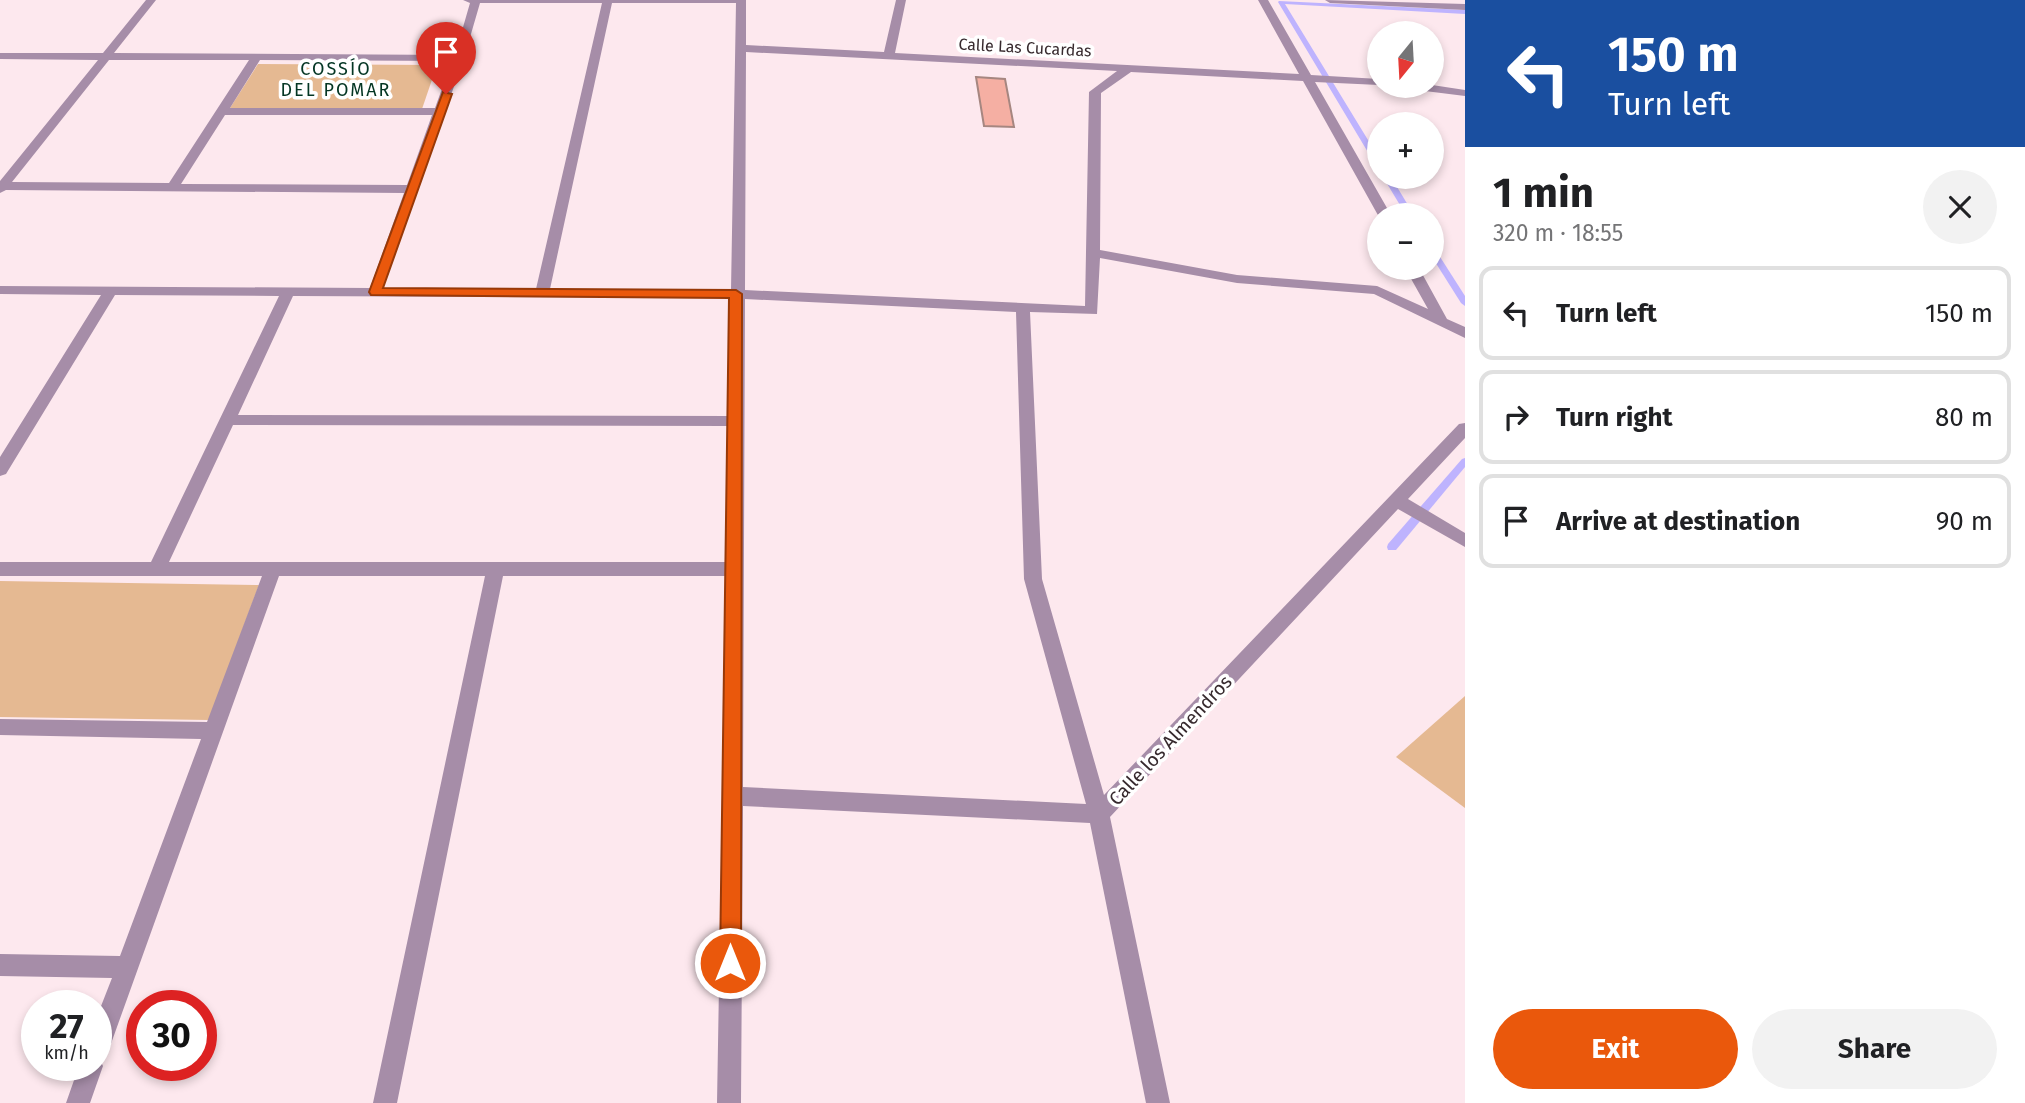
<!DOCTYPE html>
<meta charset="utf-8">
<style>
:root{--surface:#fff;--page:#f2f2f2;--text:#202124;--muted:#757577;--line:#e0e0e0;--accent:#ea580c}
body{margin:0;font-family:"Fira Sans",sans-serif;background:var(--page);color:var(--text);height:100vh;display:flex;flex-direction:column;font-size:26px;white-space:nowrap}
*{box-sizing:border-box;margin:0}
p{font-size:23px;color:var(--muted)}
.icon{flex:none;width:38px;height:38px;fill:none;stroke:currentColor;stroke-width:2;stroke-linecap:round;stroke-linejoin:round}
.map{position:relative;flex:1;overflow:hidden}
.side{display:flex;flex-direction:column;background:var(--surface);width:560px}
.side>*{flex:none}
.guide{background:#1a4fa0;color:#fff;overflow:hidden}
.needle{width:46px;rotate:198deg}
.fabs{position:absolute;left:1367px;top:21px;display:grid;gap:14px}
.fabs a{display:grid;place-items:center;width:77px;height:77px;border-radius:50%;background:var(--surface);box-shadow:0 4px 10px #0003;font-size:35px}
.speed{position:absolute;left:21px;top:990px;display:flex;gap:14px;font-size:35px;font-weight:700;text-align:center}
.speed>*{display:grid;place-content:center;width:91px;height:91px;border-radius:50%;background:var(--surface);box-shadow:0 4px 10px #0003;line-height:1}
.speed small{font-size:18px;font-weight:400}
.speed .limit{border:10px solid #d22;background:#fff;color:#111}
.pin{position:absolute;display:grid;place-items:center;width:60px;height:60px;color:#fff;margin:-72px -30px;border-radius:50% 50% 50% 0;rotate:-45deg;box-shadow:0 0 7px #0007}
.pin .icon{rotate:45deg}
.me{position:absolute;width:77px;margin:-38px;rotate:0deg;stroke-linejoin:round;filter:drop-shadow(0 0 5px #0008)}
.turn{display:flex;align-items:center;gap:24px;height:147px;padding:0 28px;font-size:32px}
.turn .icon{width:91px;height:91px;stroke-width:2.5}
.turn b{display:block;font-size:49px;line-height:60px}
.round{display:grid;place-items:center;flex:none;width:74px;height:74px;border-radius:37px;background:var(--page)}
.summary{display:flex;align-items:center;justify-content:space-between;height:119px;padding:0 28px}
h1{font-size:42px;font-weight:700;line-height:52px}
.button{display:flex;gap:14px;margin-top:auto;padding:14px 28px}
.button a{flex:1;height:80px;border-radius:42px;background:var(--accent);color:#fff;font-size:28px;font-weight:700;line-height:80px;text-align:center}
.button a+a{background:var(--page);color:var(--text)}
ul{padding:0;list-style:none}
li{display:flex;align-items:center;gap:21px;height:94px;margin:0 14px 10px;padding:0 14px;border:4px solid var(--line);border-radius:14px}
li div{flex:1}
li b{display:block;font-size:26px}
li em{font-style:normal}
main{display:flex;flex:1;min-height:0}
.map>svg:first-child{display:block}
.green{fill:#e5b992}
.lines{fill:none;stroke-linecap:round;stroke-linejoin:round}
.stream{fill:#beb3fe;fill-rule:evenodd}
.building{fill:#f5afa3;stroke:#a68680;stroke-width:2}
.street{fill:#a68da8;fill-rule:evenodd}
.route{fill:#ea580c;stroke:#983908;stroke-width:2}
.labels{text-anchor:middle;stroke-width:7;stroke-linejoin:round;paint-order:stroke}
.far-street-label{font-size:16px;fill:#372a2e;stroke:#fff}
.far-neighbourhood-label{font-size:18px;letter-spacing:2px;fill:#043624;stroke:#fff}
.street-label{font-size:19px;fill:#372a2e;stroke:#fff}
</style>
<main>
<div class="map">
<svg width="1465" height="1103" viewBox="0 0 1465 1103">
<rect width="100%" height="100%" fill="#fde8ee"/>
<g class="green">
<polygon points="258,64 437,65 422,109 230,108"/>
<polygon points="0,581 259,585 209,720 0,717"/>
<polygon points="1465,696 1465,808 1396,757"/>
</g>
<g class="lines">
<g class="stream">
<polygon points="1279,1 1465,10 1465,14 1285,4 1379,158 1379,166 1375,164 1278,2"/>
<polygon points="1383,177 1391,177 1414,215 1406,215"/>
<polygon points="1432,249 1435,249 1465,296 1465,306 1461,303 1432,257"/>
<polygon points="1465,458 1465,467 1396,550 1388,550 1387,547 1388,544 1462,459"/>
</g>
</g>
<polygon class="building" points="976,77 1005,79 1014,127 984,126"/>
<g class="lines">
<g class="street">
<path d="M146 0H156L114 53 455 55 470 3 463 0H746V45L884 52 896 0H906L895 53 1299 74 1258 0H1268L1311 75 1379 79V85L1315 82 1391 215 1379 217 1303 81 1131 72 1101 93 1100 250 1237 275 1377 286 1428 309 1405 268H1419L1447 319 1465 327V338L1374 294 1237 283 1100 258 1097 314 1030 312 1042 579 1104 795 1459 424 1465 423V438L1408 499 1465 533V547L1398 509 1110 817 1170 1103H1146L1090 823 743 806 741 1103H717L726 576H503L397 1103H373L485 576H279L108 1052 101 1062 103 1066 90 1103H66L79 1066H96V1019L112 978 0 976V954L120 956 201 739 0 735V719L207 722 262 576H0V562H151L279 296 115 295 6 474 0 476V457L101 295 0 294V286L370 288 404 193 6 190 0 193V181L98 60 0 59V53H103ZM480 3H602L536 289 383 288 464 58ZM612 3H736L731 290 550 289ZM746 52 1117 71 1089 92 1085 306 745 290ZM109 60H249L169 183 12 182ZM260 60 452 61 435 108H230ZM225 115H432L407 185 181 184ZM293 296 731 298 729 416 238 415ZM745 299 1016 312 1024 579 1086 804 743 787ZM233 425 728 426 726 562H169Z"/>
<polygon points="1325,0 1465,4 1465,10 1330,3"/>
<polygon points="1432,85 1465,90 1465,96 1409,89 1403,86"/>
</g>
</g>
<polygon class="route" points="443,92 452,94 383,288 736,290 742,294 741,963 738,971 730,974 723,971 720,963 729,298 371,295 369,292"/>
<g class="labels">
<g class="far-street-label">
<text transform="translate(1025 47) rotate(3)" y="6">Calle Las Cucardas</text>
</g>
<g class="far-neighbourhood-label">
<text x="336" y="75">COSSÍO<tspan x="336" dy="21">DEL POMAR</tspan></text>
</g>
<g class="street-label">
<text transform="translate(1170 740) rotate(-47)" y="7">Calle los Almendros</text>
</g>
</g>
</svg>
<div class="fabs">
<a><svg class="needle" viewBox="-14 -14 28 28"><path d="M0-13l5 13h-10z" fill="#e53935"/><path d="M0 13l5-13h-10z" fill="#757577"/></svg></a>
<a>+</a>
<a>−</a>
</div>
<div class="speed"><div>27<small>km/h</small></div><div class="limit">30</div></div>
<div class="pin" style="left:446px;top:94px;background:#d93025"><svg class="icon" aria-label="arrive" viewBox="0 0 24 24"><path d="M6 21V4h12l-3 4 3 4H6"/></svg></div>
<svg class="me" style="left:730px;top:963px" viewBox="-20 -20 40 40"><circle r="17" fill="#ea580c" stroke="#fff" stroke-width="3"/><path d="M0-11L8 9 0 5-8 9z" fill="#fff"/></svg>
</div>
<section class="side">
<div class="guide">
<div class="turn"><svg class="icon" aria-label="left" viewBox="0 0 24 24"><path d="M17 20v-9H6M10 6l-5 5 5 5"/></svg><div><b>150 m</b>Turn left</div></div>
</div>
<div class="summary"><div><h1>1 min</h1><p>320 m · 18:55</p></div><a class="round"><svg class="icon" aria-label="close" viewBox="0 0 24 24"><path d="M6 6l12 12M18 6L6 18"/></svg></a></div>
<ul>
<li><svg class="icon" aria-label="left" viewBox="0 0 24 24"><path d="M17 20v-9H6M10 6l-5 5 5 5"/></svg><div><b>Turn left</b></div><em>150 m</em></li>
<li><svg class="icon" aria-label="right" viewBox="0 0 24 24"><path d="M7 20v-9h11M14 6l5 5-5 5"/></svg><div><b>Turn right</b></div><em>80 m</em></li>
<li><svg class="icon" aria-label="arrive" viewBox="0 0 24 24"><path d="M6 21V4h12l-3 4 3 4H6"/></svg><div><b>Arrive at destination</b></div><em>90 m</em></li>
</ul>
<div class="button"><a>Exit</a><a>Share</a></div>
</section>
</main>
